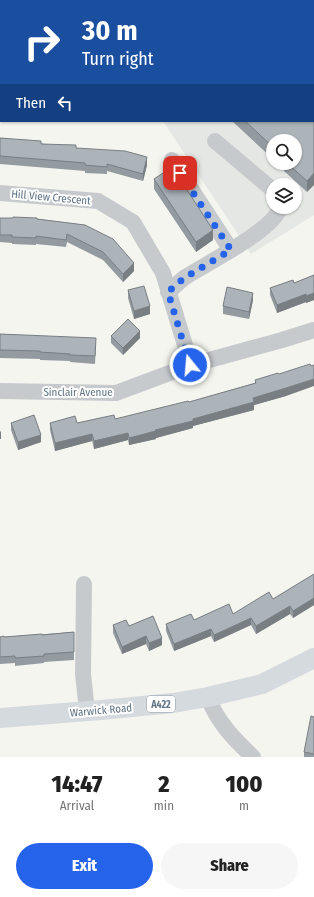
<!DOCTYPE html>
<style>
:root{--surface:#fff;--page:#f6f6f6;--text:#222;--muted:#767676;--accent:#2563eb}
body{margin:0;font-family:"Fira Sans Condensed",sans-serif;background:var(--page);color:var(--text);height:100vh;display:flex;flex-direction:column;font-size:15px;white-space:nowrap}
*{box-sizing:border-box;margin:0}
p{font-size:13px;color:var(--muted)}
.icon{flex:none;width:22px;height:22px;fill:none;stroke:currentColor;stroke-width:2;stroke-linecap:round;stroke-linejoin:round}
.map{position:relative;height:757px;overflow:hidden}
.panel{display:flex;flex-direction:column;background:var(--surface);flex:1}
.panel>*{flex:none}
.banner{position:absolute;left:0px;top:0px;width:314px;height:122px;box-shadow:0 1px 3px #0004;background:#1a4fa0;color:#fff;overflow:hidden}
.controls{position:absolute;left:266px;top:134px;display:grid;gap:8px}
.controls a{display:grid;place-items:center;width:36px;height:36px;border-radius:50%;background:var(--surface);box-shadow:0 1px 3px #0004;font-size:20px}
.pin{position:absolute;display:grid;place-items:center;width:34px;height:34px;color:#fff;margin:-17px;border-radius:8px;box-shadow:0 2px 6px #0006}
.me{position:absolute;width:44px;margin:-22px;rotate:343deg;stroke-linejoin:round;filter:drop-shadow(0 0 3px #0008)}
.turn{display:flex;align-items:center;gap:14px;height:84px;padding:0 16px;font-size:18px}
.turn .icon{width:52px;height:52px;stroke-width:2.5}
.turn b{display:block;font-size:28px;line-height:34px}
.then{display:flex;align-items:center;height:38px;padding:0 16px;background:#0003;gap:8px;font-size:15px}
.eta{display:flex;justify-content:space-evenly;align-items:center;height:68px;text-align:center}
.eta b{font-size:24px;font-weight:800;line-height:28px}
.primary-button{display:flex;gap:8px;margin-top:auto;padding:8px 16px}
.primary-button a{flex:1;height:46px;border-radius:24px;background:var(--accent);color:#fff;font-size:16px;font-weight:800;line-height:46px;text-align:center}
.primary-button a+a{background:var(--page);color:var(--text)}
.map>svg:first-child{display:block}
.built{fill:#e5e7e4;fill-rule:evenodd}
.grass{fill:url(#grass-dots)}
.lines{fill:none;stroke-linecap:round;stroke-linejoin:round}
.minor{stroke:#c7cacd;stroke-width:16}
.major{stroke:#d5dadf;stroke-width:20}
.wall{fill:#949ba0}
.shaded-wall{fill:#787e82}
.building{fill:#acb4ba;stroke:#787e82}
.route{stroke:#2563eb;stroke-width:7;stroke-dasharray:0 12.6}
.labels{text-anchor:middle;stroke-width:4;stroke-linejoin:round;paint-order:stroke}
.shield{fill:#fff;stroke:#909eaa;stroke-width:1}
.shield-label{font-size:10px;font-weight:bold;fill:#617485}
.street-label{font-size:11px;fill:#617485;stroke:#fff}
</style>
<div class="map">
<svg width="314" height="757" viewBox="0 0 314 757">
<defs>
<pattern id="grass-dots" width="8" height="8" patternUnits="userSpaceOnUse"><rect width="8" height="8" fill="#d5ddd1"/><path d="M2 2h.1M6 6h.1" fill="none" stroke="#b0b8af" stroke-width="1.8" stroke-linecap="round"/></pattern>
</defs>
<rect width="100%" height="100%" fill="#f5f5f0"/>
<path class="built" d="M84 0H314V215L251 254 163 121H313V1H85ZM273 141H295V163H273ZM273 185H295V207H273Z"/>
<polygon class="grass" points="0,0 192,0 191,1 1,1 1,60 0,60"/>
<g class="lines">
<g class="minor">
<polyline points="215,141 273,190"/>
<polyline points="172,160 231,250"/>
<polyline points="0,193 98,201 133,222 163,273 191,365"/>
<path d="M168 292C174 287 179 282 184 278 205 264 276 229 280 207"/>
<polyline points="0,391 116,393 191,365 282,340 314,330"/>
<polyline points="84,584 83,674 87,711"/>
<path d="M208 697C217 722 234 739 253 757"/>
</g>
<polyline class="major" points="0,718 101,710 173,703 208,697 262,684 314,658"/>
</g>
<g class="wall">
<polygon points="232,121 312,121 307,192 284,171 284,168 278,163 295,163 273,141 273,159"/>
<polygon points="0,138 76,148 147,165 143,181 107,171 107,174 85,173 85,171 0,164"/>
<polygon points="154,179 213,240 196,252 154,189"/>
<polygon points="0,218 37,219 85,225 134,271 123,282 103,260 67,242 66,247 36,244 36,245 12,244 12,243 0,242"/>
<polygon points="314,275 314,300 306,303 306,302 277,313 270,295 270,288 294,283"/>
<polygon points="128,290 150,314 134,319 128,298"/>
<polygon points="253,300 249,319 223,314 223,306"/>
<polygon points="0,334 96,345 95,364 70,362 70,361 40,360 40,359 0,358"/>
<polygon points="111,336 140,338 123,355 111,343"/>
<polygon points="255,380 286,396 254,405 254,410 193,426 193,428 156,438 156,439 129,445 128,440 94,449 92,441 55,451 50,430 50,423 77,423 115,419 189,402 255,383"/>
<polygon points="11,423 41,442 18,450 11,430"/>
<polygon points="314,574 314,605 293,618 290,614 256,634 251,625 214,642 211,636 174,651 166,631 166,624 233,614 273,599"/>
<polygon points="113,625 129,626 162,645 149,651 146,644 122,654 113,633"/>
<polygon points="74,632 74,660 44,662 44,663 15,666 15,663 0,664 0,637 4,637"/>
<polygon points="314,717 314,757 304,757 304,752"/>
</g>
<g class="shaded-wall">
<polygon points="314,45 314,56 313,57 313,46"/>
<polygon points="147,157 147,165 143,181 143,174"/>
<polygon points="314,173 314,185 307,192 307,181"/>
<polygon points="213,230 213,240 196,252 196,242"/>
<polygon points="134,263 134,271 123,282 123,274"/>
<polygon points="253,293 253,300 249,319 249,312"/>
<polygon points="314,293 314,300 306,303 306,296"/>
<polygon points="306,294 306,302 277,313 277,305"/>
<polygon points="150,306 150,314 134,319 134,311"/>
<polygon points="140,331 140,338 123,355 123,348"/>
<polygon points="314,379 314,386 286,396 254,405 254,410 193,426 193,428 156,438 156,439 129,445 129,438 193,419 253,398"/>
<polygon points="1,431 1,439 0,439 0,432"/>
<polygon points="128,433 128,440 94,449 94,441"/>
<polygon points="92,434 92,441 55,451 55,443"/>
<polygon points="41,435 41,442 18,450 18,442"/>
<polygon points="314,598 314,605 293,618 293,611"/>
<polygon points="290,606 290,614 256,634 256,626"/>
<polygon points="251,618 251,625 214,642 214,635"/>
<polygon points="211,629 211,636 174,651 174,644"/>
<polygon points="146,636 146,644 122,654 122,647"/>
<polygon points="162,638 162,645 149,651 149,643"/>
</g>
<g class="building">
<polygon points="270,0 314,0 314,45 313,46 313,1 269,1"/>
<polygon points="245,121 312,121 314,122 314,173 307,181 287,163 295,163 295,141 273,141 273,147"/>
<polygon points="0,138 41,141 41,144 76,145 76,148 125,151 147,157 143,174 107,164 107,167 85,165 85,163 0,156"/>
<polygon points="172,167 213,230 196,242 154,179"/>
<polygon points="13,217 37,218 37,219 85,225 113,239 134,263 123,274 103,252 67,234 66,240 36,236 36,238 12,237 12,235 0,235 0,218 13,218"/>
<polygon points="314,275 314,293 306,296 306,294 277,305 270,288 293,280 294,283"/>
<polygon points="144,286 150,306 134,311 128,290"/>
<polygon points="227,287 253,293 249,312 223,306"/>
<polygon points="128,319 140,331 123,348 111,336"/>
<polygon points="0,334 96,338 95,356 70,355 70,354 40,352 40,351 0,350"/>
<polygon points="310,364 311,366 314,365 314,379 286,388 253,398 254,402 193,419 193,421 155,430 156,431 129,438 128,433 94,441 92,434 55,443 50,423 75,416 77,423 114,415 115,419 188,401 189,402 256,383 255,380 278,373 279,374"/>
<polygon points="34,415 41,435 18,442 11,423"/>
<polygon points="314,574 314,598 293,611 290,606 256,626 251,618 214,635 211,629 174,644 166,624 191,614 194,620 229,604 233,614 269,592 273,599"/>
<polygon points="153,616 162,638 149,643 146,636 122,647 113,625 126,620 129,626"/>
<polygon points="74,632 74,652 44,654 44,656 15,658 15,656 0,657 0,637 4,636 4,637 42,634 42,635"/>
<polygon points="311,716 314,717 314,754 304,752"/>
</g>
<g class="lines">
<polyline class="route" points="180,173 231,250 184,278 168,292 190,365"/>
</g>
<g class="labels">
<rect class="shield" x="147" y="696" width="28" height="16" rx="3"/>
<g class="shield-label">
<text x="161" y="708">A422</text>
</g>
<g class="street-label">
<text transform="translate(51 197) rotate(5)" y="4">Hill View Crescent</text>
<text x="78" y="396">Sinclair Avenue</text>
<text transform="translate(101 710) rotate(-5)" y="4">Warwick Road</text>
</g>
</g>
</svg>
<div class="controls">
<a><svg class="icon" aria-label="search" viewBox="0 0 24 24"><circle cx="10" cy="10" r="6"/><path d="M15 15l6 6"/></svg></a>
<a><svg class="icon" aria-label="layers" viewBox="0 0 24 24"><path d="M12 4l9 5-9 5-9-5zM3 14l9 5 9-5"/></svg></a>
</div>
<div class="pin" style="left:180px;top:173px;background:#d93025"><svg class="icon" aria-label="arrive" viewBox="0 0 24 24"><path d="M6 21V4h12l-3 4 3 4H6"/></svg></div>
<svg class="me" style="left:190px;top:365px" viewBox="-20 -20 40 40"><circle r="17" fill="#2563eb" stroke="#fff" stroke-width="3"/><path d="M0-11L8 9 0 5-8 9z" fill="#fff"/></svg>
<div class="banner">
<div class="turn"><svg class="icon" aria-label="right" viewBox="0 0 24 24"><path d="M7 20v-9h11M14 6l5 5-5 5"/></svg><div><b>30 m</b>Turn right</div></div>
<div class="then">Then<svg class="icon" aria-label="left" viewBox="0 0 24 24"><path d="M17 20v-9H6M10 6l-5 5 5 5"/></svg></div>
</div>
</div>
<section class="panel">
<div class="eta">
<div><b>14:47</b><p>Arrival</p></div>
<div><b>2</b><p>min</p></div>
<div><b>100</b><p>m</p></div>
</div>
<div class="primary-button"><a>Exit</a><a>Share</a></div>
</section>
